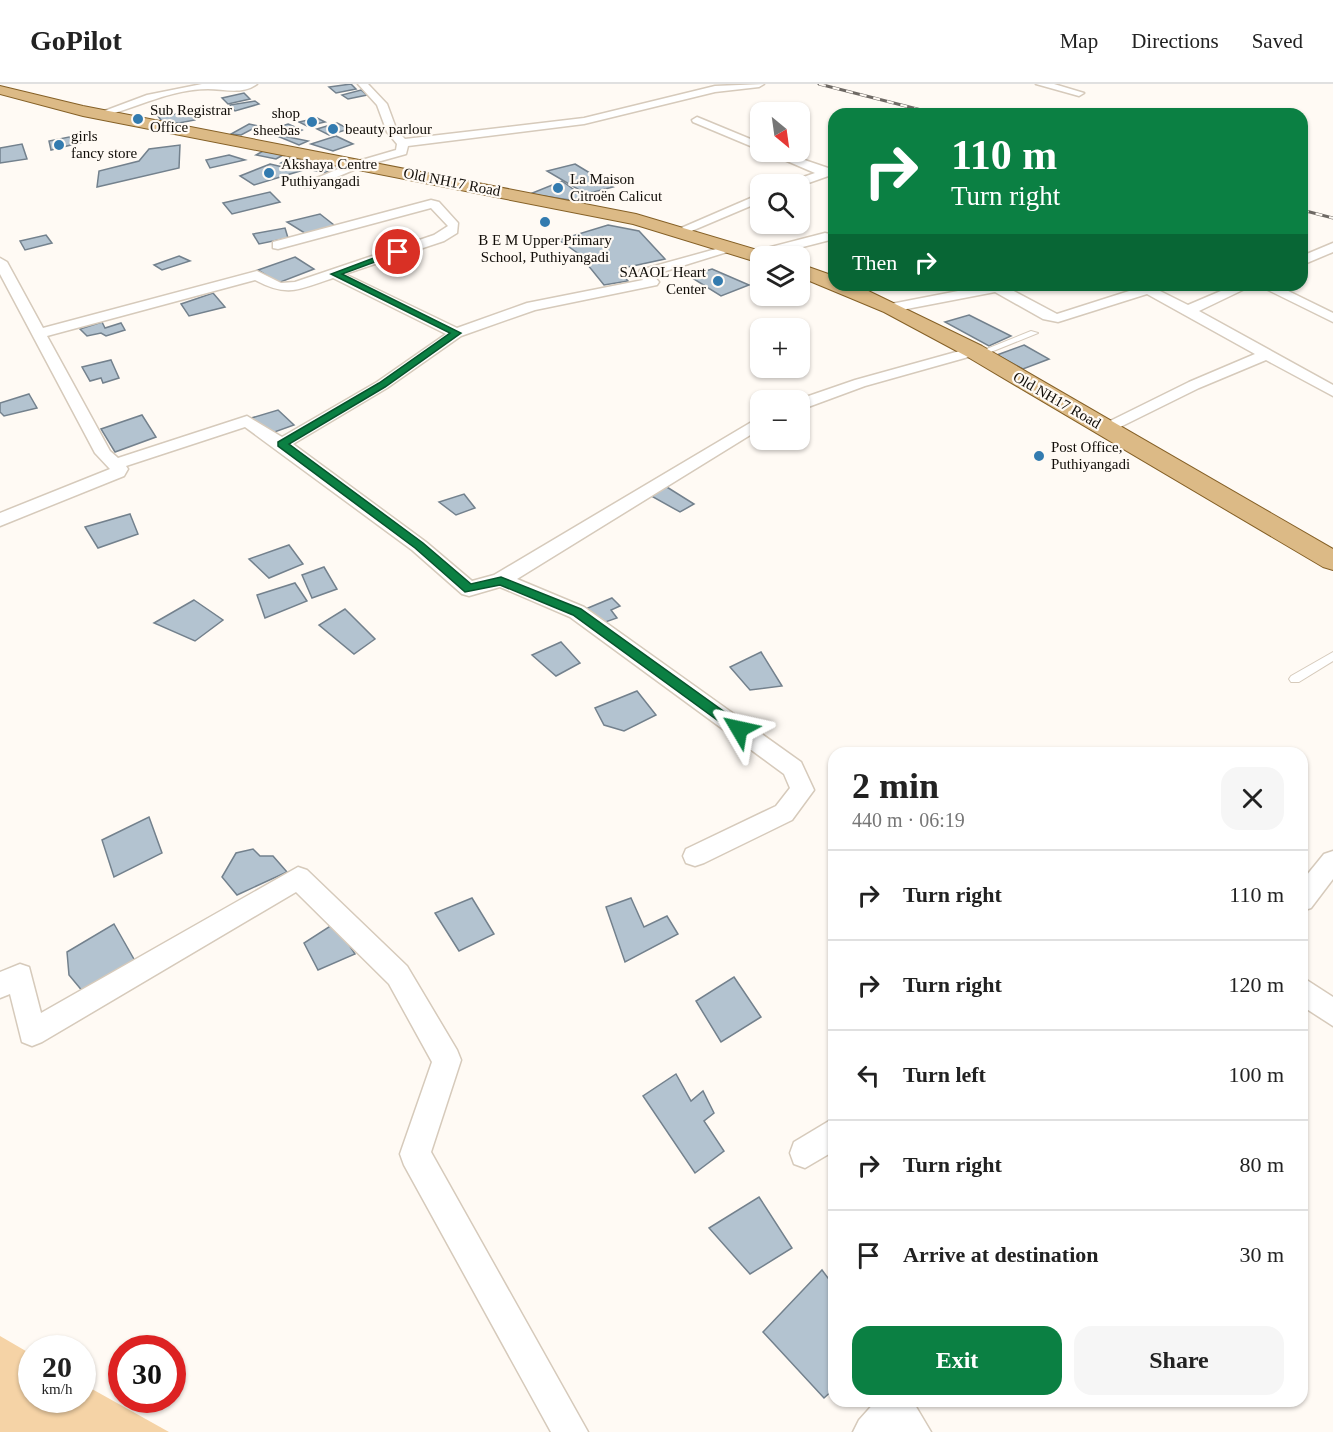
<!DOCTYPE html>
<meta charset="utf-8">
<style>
:root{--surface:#fff;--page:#f6f6f6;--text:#222;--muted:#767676;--line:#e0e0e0;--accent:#0b8043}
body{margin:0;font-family:Georgia,serif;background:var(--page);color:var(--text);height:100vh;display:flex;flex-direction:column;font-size:22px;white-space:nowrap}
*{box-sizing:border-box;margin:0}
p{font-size:20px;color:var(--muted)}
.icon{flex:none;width:33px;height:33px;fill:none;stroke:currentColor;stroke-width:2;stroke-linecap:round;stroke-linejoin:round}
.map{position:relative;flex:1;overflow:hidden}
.side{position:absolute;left:828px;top:663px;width:480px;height:660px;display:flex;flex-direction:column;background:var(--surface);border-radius:18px;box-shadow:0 2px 4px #0004}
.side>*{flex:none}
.hud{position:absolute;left:828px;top:24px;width:480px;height:183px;border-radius:18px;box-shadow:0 2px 4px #0004;background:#0b8043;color:#fff;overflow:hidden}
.needle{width:39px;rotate:151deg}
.tools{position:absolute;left:750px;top:18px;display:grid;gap:12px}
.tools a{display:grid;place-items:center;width:60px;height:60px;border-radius:12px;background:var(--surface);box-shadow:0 2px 4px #0004;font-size:30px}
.speed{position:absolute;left:18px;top:1251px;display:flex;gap:12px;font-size:30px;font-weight:700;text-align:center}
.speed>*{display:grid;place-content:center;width:78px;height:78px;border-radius:50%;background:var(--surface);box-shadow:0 2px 4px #0004;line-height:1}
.speed small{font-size:15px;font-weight:400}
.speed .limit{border:9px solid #d22;background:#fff;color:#111}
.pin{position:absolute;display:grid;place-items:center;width:51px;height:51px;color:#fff;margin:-26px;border:3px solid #fff;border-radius:50%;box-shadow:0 2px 6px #0007}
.me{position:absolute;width:66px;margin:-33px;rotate:306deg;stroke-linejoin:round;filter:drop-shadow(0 0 4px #0008)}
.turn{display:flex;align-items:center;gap:21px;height:126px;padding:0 24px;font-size:27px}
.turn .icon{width:78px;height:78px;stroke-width:2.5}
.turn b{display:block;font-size:42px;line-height:51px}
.then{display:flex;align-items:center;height:57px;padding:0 24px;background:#0003;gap:12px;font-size:22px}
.round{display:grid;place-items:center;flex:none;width:63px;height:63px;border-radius:18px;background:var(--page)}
.headline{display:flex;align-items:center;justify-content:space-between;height:102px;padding:0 24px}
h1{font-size:36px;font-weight:700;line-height:45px}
.cta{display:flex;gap:12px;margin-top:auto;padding:12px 24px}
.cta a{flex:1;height:69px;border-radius:18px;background:var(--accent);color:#fff;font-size:24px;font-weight:700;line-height:69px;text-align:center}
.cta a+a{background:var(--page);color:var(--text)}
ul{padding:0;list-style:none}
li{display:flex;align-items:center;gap:18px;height:90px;padding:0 24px;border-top:2px solid var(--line)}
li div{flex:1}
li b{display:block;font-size:22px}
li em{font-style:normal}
header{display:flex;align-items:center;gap:36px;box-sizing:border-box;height:84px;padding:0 30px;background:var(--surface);border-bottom:2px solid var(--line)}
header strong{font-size:28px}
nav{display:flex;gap:33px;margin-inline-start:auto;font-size:21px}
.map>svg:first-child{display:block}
.green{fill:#f5d3a6}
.building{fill:#b3c3d0;stroke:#73818d;stroke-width:1.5}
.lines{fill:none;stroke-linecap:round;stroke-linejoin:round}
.lane-casing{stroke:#d6cabb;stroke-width:2}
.street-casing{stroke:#d6cabb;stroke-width:3}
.primary-casing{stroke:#856026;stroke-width:2}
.lane{fill:#fff;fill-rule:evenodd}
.street{fill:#fff;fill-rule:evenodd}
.primary{fill:#dcba86;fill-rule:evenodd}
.rail-casing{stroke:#6e6964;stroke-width:3}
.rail{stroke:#fffaf4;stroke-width:2;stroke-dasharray:7;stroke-linecap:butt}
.route{fill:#0b8043;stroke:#07532c;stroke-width:1.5}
.poi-dot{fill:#337baf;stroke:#fffaf4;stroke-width:2}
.labels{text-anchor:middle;stroke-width:4.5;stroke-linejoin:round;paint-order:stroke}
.far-poi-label{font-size:15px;fill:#110d08;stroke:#fffaf4;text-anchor:start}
.far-street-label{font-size:15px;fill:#110d08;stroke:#fffaf4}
</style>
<header>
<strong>GoPilot</strong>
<nav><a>Map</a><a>Directions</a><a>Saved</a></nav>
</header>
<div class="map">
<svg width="1333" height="1348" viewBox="0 0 1333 1348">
<rect width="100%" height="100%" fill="#fffaf4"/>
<polygon class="green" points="0,1252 31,1270 32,1316 82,1316 83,1300 169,1348 0,1348"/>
<g class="building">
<polygon points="351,0 356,5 336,9 329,3"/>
<polygon points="361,6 367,11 348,15 342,11"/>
<polygon points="244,9 250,15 228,20 222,14"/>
<polygon points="255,17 259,20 235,27 230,21"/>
<polygon points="195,28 195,36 179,39 163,39 158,32"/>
<polygon points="317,34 325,38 307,42 299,38"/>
<polygon points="337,39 349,45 329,51 317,45"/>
<polygon points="249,40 258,42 241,51 231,50"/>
<polygon points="288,40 302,46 288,53 308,57 299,61 265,47"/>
<polygon points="84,50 87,57 51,66 49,57"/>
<polygon points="336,52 353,60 333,67 311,60"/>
<polygon points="22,60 27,75 0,79 0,64"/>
<polygon points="180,61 179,84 97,103 99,87 139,77 149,65"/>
<polygon points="263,67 283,71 276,75 256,71"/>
<polygon points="229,71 245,76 210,84 206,76"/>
<polygon points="290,74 334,84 325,89 281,79"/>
<polygon points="270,80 300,87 254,101 240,92"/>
<polygon points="575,80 613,103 586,110 547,87"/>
<polygon points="562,97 584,113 570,116 530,110"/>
<polygon points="270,108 280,118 232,130 223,119"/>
<polygon points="320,130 339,145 311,153 287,138"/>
<polygon points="608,141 639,147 665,175 619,185 628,197 604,201 579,170 559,156"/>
<polygon points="285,144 288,154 259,160 253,150"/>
<polygon points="46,151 52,159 25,166 20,157"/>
<polygon points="179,172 190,177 162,186 154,181"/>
<polygon points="295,173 314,185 278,199 258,186"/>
<polygon points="712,185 749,201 721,212 689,192"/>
<polygon points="213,209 225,223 189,232 181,220"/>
<polygon points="969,231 1011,252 989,262 945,238"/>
<polygon points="102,238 105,244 121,239 125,246 106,252 101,249 87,252 80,245"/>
<polygon points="1024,261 1049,275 1023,285 997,271"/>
<polygon points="111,276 119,294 103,299 101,294 90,297 82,283"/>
<polygon points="29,310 37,324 4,332 0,328 0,319"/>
<polygon points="278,326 294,341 269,350 248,335"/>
<polygon points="142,331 156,353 115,368 101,345"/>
<polygon points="662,400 694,420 680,428 646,409"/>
<polygon points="464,410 475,424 456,431 439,418"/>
<polygon points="130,430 138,450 98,464 85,443"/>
<polygon points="289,461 303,480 269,494 249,475"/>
<polygon points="324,483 337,505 312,514 302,491"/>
<polygon points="295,499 307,517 265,534 257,511"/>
<polygon points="612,514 620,522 611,526 617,534 594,542 576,529"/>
<polygon points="194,516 223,536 195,557 154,539"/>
<polygon points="345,525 375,555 354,570 319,541"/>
<polygon points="561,558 580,579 556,592 532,571"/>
<polygon points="761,568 782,602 750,606 730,583"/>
<polygon points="637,607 656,631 624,647 604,641 595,624"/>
<polygon points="149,733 162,769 114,793 102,756"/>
<polygon points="253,765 260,772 273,772 287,788 237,811 222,793 236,769"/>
<polygon points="472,814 494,850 459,867 435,829"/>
<polygon points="631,814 644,843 667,832 678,850 625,878 606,823"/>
<polygon points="335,839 355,870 318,886 304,859"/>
<polygon points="114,840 135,877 84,909 69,891 67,868"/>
<polygon points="734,893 761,933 721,958 696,917"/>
<polygon points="676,990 691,1017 703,1007 714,1029 704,1037 724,1067 695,1089 643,1012"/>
<polygon points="759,1113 792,1164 750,1190 709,1144"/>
<polygon points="822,1186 834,1202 834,1305 824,1314 763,1248"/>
</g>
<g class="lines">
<g class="lane-casing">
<g id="lane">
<polygon points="1031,247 1038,249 981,272 974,270"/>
<polygon points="1333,568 1333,577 1299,598 1291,598 1289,595 1291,592"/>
</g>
</g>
<g class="street-casing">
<g id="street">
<path d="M202 0H257C242 11 224 5 208 5 172 5 138 23 104 32L99 29 147 11Z"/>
<polygon points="358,0 368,0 387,20 397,47 405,55 584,34 715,2 764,0 759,3 715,8 584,40 408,62 406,70 363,82 313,103 305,103 305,99 355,78 396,66 397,60 387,48 377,21"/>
<polygon points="1036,0 1054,0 1084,9 1079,12"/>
<polygon points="697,33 760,59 760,66 693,38 692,36"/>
<polygon points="766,68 781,68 834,86 834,90 800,102 787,100 789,98 815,89"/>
<polygon points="760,110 760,118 682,151 678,152 672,148"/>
<path d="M431 116 439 118 458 139 457 149 444 157 345 190 457 244 527 219 643 196 638 189 640 186 734 160 740 164 653 191 659 198 657 201 535 226 461 252 387 304 293 360 426 458 472 497 494 491 760 333V345L517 495 584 523 801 678 814 706 792 736 704 779 695 782 686 779 683 772 686 765 776 722 790 704 784 690 570 533 500 503 469 512 462 510 412 466 245 343 126 382 128 385 124 392 0 442V429L110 385 95 369 0 190V174L7 178 43 244 257 187 281 199 295 198 434 151 448 142 431 124 278 165 273 164V158ZM333 194 446 250 377 298 282 353 247 332 118 374 110 367 47 252 255 196C289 214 299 205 333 194Z"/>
<polygon points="825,149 830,150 830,156 756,175 749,171 751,168"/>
<polygon points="1333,159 1333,168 1302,181 1302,172"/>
<polygon points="989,201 1017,201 1010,205 1057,230 1148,201 1188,221 1235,201 1253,201 1199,227 1333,301 1333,312 1266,276 1199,304 1106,350 1098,345 1100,342 1189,298 1255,270 1147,210 1058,238 1043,235 995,208 891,228 884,224 891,220"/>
<polygon points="1258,201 1276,201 1333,229 1333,238"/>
<polygon points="974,263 981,267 979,270 865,302 800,326 797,316 855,296"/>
<polygon points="1333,767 1333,795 1311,824 1302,827 1302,797 1324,770"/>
<polygon points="298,783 307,786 407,882 457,966 461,976 431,1068 588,1348 551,1348 404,1081 400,1070 432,978 389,900 296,808 42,958 32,962 22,958 10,910 0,914 0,888 20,880 29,883 41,929"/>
<polygon points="1302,893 1333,913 1333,942 1302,922"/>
<polygon points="834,1034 834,1067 805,1084 794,1080 790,1069 794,1058"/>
<polygon points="876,1317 917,1317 915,1321 931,1348 853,1348 859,1336"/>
</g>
</g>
<g class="primary-casing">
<g id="primary">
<polygon points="0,2 83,22 636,130 767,169 769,172 760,172 760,179 633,140 83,32 0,10"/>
<polygon points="800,180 834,192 834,201 856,201 982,262 1333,465 1333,486 1323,483 966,272 884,228 800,193"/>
</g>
</g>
<use href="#lane" class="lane"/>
<use href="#street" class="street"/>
<use href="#primary" class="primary"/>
<g class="rail-casing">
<g id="rail">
<polyline points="819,0 937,30"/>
<polyline points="1302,126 1333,134"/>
</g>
</g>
<use href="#rail" class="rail"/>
</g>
<polygon class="route" points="395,166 402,168 342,190 461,249 385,303 289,360 423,459 471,500 501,493 581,525 744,642 744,649 735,649 573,531 500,501 465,508 415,464 278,362 278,358 379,299 450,249 331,190"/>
<g class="poi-dot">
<circle cx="138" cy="35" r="6"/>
<circle cx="312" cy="38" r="6"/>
<circle cx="333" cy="45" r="6"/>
<circle cx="59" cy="61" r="6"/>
<circle cx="269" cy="89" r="6"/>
<circle cx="558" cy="104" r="6"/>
<circle cx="545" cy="138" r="6"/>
<circle cx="718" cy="197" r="6"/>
<circle cx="1039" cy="372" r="6"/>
</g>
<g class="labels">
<g class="far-poi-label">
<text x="150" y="31">Sub Registrar<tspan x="150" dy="17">Office</tspan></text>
<text x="300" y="34" text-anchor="end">shop<tspan x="300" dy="17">sheebas</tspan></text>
<text x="345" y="50">beauty parlour</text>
<text x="71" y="57">girls<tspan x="71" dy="17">fancy store</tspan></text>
<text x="281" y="85">Akshaya Centre<tspan x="281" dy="17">Puthiyangadi</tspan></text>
<text x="570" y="100">La Maison<tspan x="570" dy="17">Citroën Calicut</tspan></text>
<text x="545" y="161" text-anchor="middle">B E M Upper Primary<tspan x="545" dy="17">School, Puthiyangadi</tspan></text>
<text x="706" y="193" text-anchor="end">SAAOL Heart<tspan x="706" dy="17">Center</tspan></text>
<text x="1051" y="368">Post Office,<tspan x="1051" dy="17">Puthiyangadi</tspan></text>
</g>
<g class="far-street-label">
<text transform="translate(452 98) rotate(11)" y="5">Old NH17 Road</text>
<text transform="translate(1057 316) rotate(30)" y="5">Old NH17 Road</text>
</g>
</g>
</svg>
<div class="tools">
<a><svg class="needle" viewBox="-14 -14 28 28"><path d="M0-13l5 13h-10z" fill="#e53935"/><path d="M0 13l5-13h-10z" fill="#767676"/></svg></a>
<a><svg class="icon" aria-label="search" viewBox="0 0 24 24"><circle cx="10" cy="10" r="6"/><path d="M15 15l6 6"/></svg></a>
<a><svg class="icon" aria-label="layers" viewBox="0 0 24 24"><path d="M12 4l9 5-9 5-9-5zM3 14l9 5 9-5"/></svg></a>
<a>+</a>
<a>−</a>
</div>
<div class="speed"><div>20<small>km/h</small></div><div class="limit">30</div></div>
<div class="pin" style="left:398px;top:168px;background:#d93025"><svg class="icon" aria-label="arrive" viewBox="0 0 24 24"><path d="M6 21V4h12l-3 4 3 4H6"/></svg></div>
<svg class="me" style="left:739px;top:645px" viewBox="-20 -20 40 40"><path d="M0-17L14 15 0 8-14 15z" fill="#0b8043" stroke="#fff" stroke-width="4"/></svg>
<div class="hud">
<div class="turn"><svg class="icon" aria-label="right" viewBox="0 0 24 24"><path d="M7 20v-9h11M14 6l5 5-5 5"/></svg><div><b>110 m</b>Turn right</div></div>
<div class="then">Then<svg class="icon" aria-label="right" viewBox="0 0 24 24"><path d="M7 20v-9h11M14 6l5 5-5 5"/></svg></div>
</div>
<section class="side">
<div class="headline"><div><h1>2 min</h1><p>440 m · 06:19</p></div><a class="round"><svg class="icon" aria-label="close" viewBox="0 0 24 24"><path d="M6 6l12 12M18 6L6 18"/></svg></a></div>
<ul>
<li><svg class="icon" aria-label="right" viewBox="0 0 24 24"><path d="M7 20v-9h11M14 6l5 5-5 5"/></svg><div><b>Turn right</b></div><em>110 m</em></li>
<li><svg class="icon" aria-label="right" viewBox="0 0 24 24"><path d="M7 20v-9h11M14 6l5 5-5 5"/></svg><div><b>Turn right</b></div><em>120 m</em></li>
<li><svg class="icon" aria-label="left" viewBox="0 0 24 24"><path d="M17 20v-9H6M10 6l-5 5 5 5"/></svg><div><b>Turn left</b></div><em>100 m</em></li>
<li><svg class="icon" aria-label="right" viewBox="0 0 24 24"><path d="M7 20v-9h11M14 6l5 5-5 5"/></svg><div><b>Turn right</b></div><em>80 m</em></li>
<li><svg class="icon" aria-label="arrive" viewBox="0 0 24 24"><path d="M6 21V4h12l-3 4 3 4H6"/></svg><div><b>Arrive at destination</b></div><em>30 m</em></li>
</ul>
<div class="cta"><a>Exit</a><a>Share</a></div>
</section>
</div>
